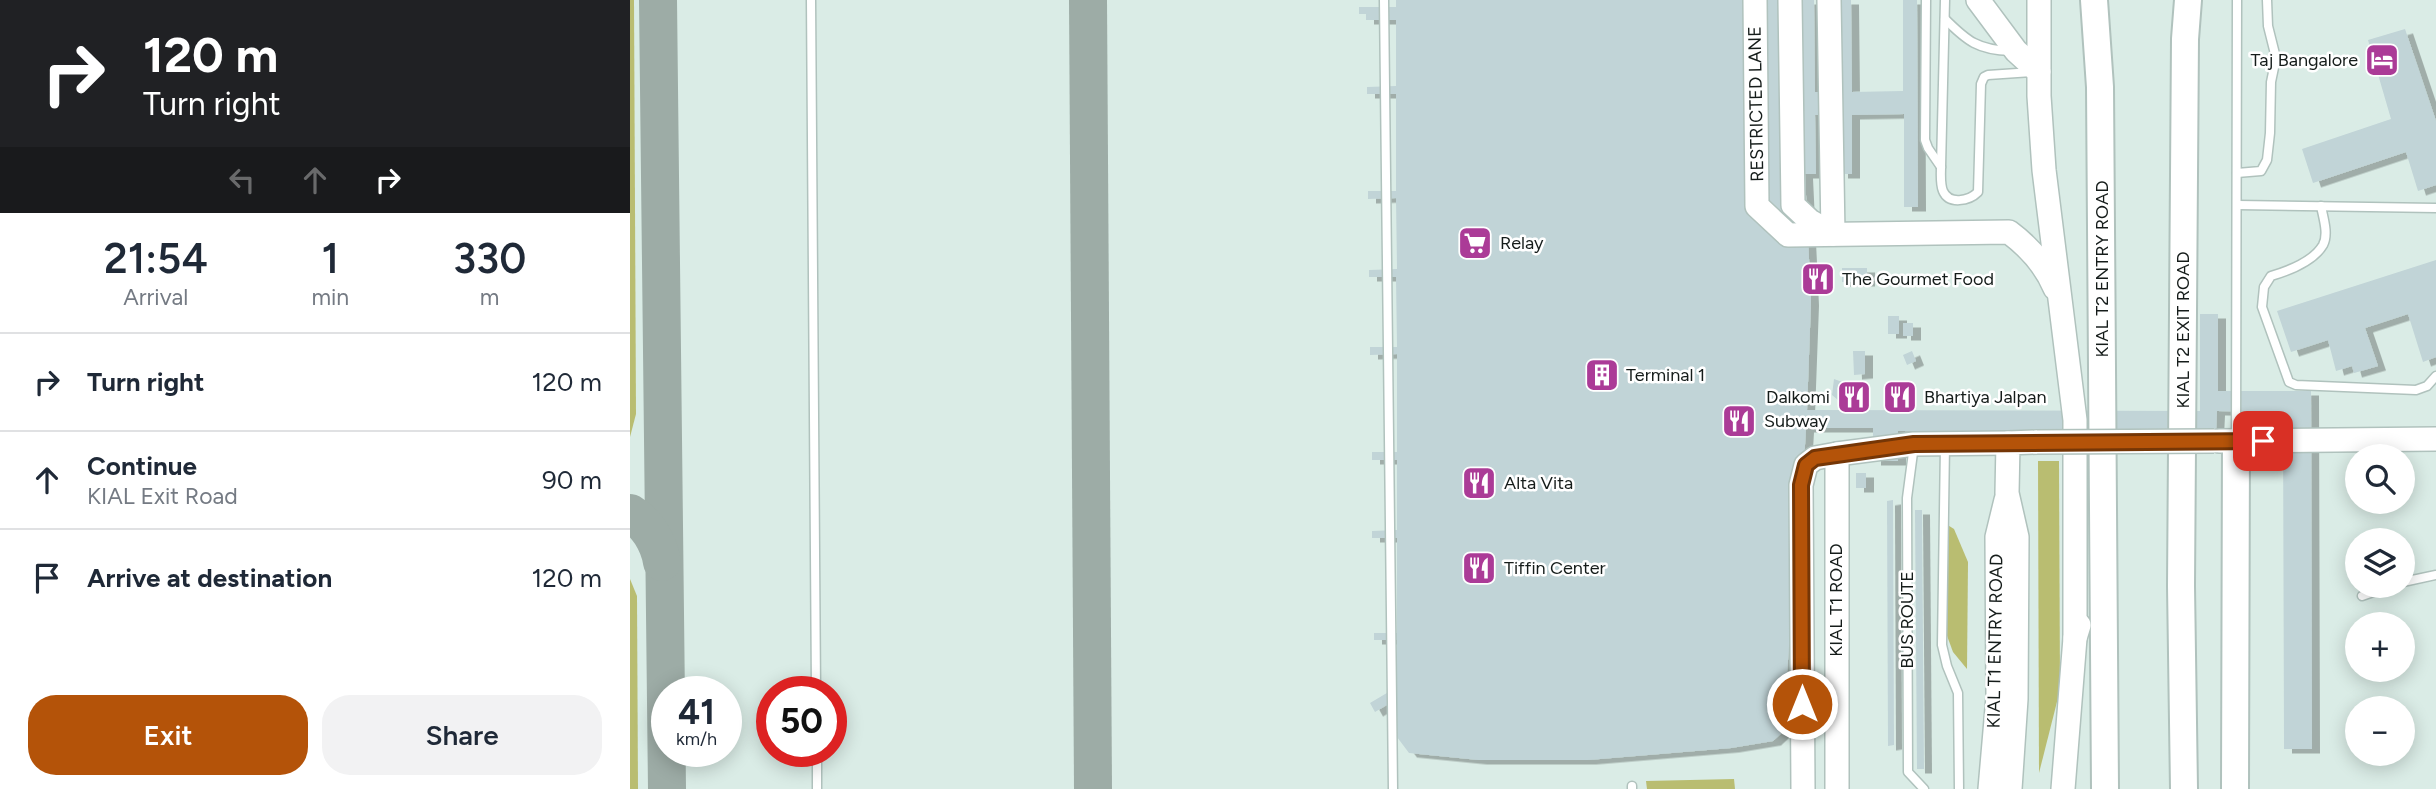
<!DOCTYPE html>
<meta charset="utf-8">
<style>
:root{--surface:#fff;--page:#f2f2f3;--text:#1f2937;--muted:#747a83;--line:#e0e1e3;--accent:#b45309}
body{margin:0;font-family:Figtree,sans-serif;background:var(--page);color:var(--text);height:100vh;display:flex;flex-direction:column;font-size:26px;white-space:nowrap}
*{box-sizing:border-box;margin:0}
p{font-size:23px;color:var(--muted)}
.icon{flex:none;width:38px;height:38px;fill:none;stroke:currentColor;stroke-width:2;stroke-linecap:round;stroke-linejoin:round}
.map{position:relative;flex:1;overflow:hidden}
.drawer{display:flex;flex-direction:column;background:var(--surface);width:630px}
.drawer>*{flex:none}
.banner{background:#202124;color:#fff;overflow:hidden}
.fabs{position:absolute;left:1715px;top:444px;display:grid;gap:14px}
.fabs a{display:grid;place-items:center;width:70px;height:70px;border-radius:50%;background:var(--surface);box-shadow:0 4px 18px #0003;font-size:35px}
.speed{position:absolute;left:21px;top:676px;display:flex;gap:14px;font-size:35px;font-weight:700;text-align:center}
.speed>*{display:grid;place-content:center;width:91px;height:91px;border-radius:50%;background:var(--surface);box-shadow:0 4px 18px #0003;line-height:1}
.speed small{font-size:18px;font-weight:400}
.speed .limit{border:10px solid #d22;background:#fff;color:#111}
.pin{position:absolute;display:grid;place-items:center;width:60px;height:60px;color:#fff;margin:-30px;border-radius:14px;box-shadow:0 4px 10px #0006}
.me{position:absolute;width:77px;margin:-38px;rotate:0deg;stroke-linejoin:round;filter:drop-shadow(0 0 5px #0008)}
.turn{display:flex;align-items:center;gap:24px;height:147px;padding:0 28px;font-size:32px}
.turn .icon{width:91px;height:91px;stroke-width:2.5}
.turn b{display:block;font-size:49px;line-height:60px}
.lanes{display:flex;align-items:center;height:66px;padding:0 28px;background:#0003;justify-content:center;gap:35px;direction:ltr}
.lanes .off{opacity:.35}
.eta{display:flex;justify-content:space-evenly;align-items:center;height:119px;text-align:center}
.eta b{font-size:42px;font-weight:600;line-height:49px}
.primary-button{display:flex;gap:14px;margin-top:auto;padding:14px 28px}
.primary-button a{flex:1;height:80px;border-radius:28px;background:var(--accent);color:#fff;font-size:28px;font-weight:600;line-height:80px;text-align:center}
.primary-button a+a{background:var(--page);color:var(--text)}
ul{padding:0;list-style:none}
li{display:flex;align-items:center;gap:21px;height:98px;padding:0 28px;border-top:2px solid var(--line)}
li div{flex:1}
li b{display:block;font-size:26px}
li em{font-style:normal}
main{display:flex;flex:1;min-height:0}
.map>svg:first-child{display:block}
.green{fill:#b9bd71}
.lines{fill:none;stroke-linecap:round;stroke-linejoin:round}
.taxiway{stroke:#9daca6;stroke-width:38}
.building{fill:#c1d4d7;filter:url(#shadow)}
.lane-casing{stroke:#b0c2bd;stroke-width:11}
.secondary-casing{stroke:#b0c2bd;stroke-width:26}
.primary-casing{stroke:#b0c2bd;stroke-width:30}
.lane{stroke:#fff;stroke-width:8}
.secondary{stroke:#fff;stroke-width:23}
.primary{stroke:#fff;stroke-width:26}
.secondary-bridge-casing{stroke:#b0c2bd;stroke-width:26;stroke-linecap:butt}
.secondary-bridge{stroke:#fff;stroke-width:23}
.route-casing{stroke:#753606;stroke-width:18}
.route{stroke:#b45309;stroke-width:12}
.labels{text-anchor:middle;stroke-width:5;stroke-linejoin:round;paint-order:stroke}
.poi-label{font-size:18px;fill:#151c1a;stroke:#fff;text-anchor:start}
.street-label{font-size:18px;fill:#151c1a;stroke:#fff}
</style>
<main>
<section class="drawer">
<div class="banner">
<div class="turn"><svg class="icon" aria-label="right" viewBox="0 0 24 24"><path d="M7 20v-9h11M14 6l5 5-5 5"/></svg><div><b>120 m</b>Turn right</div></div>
<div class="lanes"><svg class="icon off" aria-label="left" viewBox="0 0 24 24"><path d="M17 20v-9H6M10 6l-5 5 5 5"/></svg><svg class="icon off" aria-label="ahead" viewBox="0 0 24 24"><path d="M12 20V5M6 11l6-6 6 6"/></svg><svg class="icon" aria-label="right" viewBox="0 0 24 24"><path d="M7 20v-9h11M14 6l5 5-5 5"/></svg></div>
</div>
<div class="eta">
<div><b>21:54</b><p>Arrival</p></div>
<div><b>1</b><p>min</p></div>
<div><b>330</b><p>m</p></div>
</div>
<ul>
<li><svg class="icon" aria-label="right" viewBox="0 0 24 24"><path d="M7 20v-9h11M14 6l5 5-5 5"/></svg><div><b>Turn right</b></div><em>120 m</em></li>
<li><svg class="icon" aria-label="ahead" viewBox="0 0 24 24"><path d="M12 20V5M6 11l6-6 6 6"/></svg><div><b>Continue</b><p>KIAL Exit Road</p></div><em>90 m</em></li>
<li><svg class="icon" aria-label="arrive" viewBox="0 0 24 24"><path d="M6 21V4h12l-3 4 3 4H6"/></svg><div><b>Arrive at destination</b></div><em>120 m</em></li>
</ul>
<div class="primary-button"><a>Exit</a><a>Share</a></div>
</section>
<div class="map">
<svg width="1806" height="789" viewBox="0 0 1806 789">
<defs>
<filter id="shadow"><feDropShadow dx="8" dy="4.5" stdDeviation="0" flood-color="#0004"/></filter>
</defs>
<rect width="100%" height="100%" fill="#daece6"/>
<g class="green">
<polygon points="0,0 4,0 6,414 0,437"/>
<polygon points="1408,461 1429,461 1430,690 1409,773"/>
<polygon points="1316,524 1324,529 1338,562 1337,669 1323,652 1316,633"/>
<polygon points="0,579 7,596 8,789 0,789"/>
<polygon points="1104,779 1105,789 1017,789 1016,781"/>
</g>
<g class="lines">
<g class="taxiway">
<polyline points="28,0 37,789"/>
<polyline points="458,0 463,789"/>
<path d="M0 513C17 523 29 543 32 562"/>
</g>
</g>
<g class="building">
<polygon points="766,0 1184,0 1185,92 1209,92 1208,0 1221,0 1222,92 1273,91 1273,0 1287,0 1288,207 1274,207 1274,114 1222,115 1222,174 1210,174 1210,115 1185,115 1186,174 1175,174 1181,301 1177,410 1570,411 1570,314 1588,314 1588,391 1681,391 1682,749 1654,749 1653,412 1587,411 1586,432 1268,431 1268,461 1243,461 1243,428 1176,428 1169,547 1163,588 1156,689 1157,728 1143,741 1101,748 958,760 849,760 779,753 767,737 767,699 745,712 740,703 767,687 767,640 744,640 744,633 767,633 767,538 742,538 742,531 767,530 767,460 742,460 742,452 767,452 767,354 740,355 740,347 767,347 766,277 739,277 739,270 767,269 766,198 738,199 738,191 766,191 766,94 737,94 737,87 766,86 766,20 736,20 736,14 729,14 729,7 766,7"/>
<polygon points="1775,29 1806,121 1806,185 1788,191 1776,152 1683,183 1672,149 1761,119 1738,40"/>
<polygon points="1806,260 1806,357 1793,362 1778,314 1735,328 1748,366 1724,373 1722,366 1706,371 1698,340 1661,352 1647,311"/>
<rect x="1212" y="268" width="25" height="14"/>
<polygon points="1185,269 1192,269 1192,280 1186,280"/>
<rect x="1258" y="316" width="11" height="18"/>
<rect x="1273" y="323" width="10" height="13"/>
<polygon points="1223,351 1235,351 1235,374 1224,375"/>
<polygon points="1282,351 1286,361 1277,365 1273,355"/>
<polygon points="1204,379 1218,384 1223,389 1231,405 1211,406 1208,400 1202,395"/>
<rect x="1226" y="473" width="10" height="15"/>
<polygon points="1263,500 1264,745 1258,746 1257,501"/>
<polygon points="1285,510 1292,510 1294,769 1287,769"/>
</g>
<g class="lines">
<g class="lane-casing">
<g id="lane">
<polyline points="181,0 186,691"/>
<polyline points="754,0 763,789"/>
<polyline points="1296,0 1295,140 1298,148 1311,167"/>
<path d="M1315 0 1311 167C1311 174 1310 184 1313 191 1319 205 1339 201 1348 192L1351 84 1354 77 1358 75 1402 72"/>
<path d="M1315 19C1337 41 1348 50 1381 51"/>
<polyline points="1607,173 1631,171 1637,160 1640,133 1641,82 1646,58 1638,26 1637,0"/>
<polyline points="1608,205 1806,208"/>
<path d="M1691 206C1693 217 1699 234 1693 245 1683 262 1658 271 1641 276L1634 287 1632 307 1659 382 1666 385 1786 390 1797 386 1806 376"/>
<polyline points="1606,438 1607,0"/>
<polyline points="1284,445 1277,498 1278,772 1294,789"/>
<polyline points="1315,445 1312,645 1317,666 1328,693 1329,789"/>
<polyline points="1773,582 1806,575"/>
<polyline points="1732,596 1760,586"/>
<polyline points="187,751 187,789"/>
<polyline points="1002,786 1002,789"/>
</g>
</g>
<g class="secondary-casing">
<g id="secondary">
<path d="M1125 0 1127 206 1158 235 1379 232C1399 247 1415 264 1425 288"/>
<polyline points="1160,0 1163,205 1180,221 1203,234"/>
<polyline points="1199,0 1203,234"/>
<polyline points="1348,0 1386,51 1409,72"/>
<polyline points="1409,0 1409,96 1414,170 1445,420 1445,638"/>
<polyline points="1589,441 1806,439"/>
<polyline points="1173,789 1171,485 1176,465 1185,458 1207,454 1284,444 1378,443"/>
<polyline points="1207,789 1207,454"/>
<polyline points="1360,789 1368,697 1367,537 1376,500"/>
<polyline points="1380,789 1386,699 1387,537 1377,493 1378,443 1407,442"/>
<polyline points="1433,789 1445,638 1449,625"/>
</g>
</g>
<g class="primary-casing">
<g id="primary">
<polyline points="1464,0 1470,87 1475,789"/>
<polyline points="1554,789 1551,586 1555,39 1558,0"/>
<polyline points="1605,789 1606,442"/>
</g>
</g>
<use href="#lane" class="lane"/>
<use href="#secondary" class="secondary"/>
<use href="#primary" class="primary"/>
<g class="secondary-bridge-casing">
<polyline id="secondary-bridge" points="1407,442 1584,441"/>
</g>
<use href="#secondary-bridge" class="secondary-bridge"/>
</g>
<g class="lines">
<g class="route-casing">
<polyline id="route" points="1172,704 1171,485 1176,465 1185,458 1284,444 1633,441"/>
</g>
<use href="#route" class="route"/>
</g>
<defs>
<g id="hotel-square" transform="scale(1.75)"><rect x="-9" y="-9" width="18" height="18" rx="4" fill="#ab3b97" stroke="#fff"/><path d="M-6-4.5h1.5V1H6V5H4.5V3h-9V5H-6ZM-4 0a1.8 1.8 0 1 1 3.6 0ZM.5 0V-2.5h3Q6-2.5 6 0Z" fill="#fff"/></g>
<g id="supermarket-square" transform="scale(1.75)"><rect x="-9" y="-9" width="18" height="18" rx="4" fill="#ab3b97" stroke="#fff"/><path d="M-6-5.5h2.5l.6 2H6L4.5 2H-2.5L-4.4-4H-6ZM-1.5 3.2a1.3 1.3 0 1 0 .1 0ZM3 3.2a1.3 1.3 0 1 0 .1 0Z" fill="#fff"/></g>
<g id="restaurant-square" transform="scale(1.75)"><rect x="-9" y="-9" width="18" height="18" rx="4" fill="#ab3b97" stroke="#fff"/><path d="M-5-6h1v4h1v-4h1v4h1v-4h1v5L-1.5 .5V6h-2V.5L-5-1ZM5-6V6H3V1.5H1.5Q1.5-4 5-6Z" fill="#fff"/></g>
<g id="building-square" transform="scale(1.75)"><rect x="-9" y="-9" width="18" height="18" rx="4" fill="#ab3b97" stroke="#fff"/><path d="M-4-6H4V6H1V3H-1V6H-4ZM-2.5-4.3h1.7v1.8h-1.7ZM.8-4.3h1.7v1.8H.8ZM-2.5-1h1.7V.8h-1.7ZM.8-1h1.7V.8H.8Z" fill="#fff"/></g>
</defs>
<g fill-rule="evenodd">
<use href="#hotel-square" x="1752" y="60"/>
<use href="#supermarket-square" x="845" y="243"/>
<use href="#restaurant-square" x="1188" y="279"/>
<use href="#building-square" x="972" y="375"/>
<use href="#restaurant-square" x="1224" y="397"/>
<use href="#restaurant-square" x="1270" y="397"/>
<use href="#restaurant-square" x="1109" y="421"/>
<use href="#restaurant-square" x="849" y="483"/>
<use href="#restaurant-square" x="849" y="568"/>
</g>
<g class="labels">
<g class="poi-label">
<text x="1728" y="66" text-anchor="end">Taj Bangalore</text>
<text x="870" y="249">Relay</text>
<text x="1212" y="285">The Gourmet Food</text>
<text x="996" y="381">Terminal 1</text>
<text x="1200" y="403" text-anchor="end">Dalkomi</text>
<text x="1294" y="403">Bhartiya Jalpan</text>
<text x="1134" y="427">Subway</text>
<text x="874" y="489">Alta Vita</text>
<text x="874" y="574">Tiffin Center</text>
</g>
<g class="street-label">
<text transform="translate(1126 104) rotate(-91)" y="6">RESTRICTED LANE</text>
<text transform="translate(1472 269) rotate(-90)" y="6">KIAL T2 ENTRY ROAD</text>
<text transform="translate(1553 330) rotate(-90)" y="6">KIAL T2 EXIT ROAD</text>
<text transform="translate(1206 600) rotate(-90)" y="6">KIAL T1 ROAD</text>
<text transform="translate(1277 620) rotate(-90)" y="6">BUS ROUTE</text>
<text transform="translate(1365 641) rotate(-89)" y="6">KIAL T1 ENTRY ROAD</text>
</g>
</g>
</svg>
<div class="fabs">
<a><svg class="icon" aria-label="search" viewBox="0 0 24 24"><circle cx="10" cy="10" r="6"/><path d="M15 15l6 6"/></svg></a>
<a><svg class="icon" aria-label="layers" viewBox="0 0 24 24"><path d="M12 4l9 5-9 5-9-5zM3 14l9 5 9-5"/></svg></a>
<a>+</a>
<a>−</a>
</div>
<div class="speed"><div>41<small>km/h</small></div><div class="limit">50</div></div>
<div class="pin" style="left:1633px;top:441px;background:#d93025"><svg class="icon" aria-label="arrive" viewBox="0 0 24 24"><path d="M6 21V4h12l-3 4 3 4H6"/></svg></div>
<svg class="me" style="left:1172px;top:704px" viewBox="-20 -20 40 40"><circle r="17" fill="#b45309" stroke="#fff" stroke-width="3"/><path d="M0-11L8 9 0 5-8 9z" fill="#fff"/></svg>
</div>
</main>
